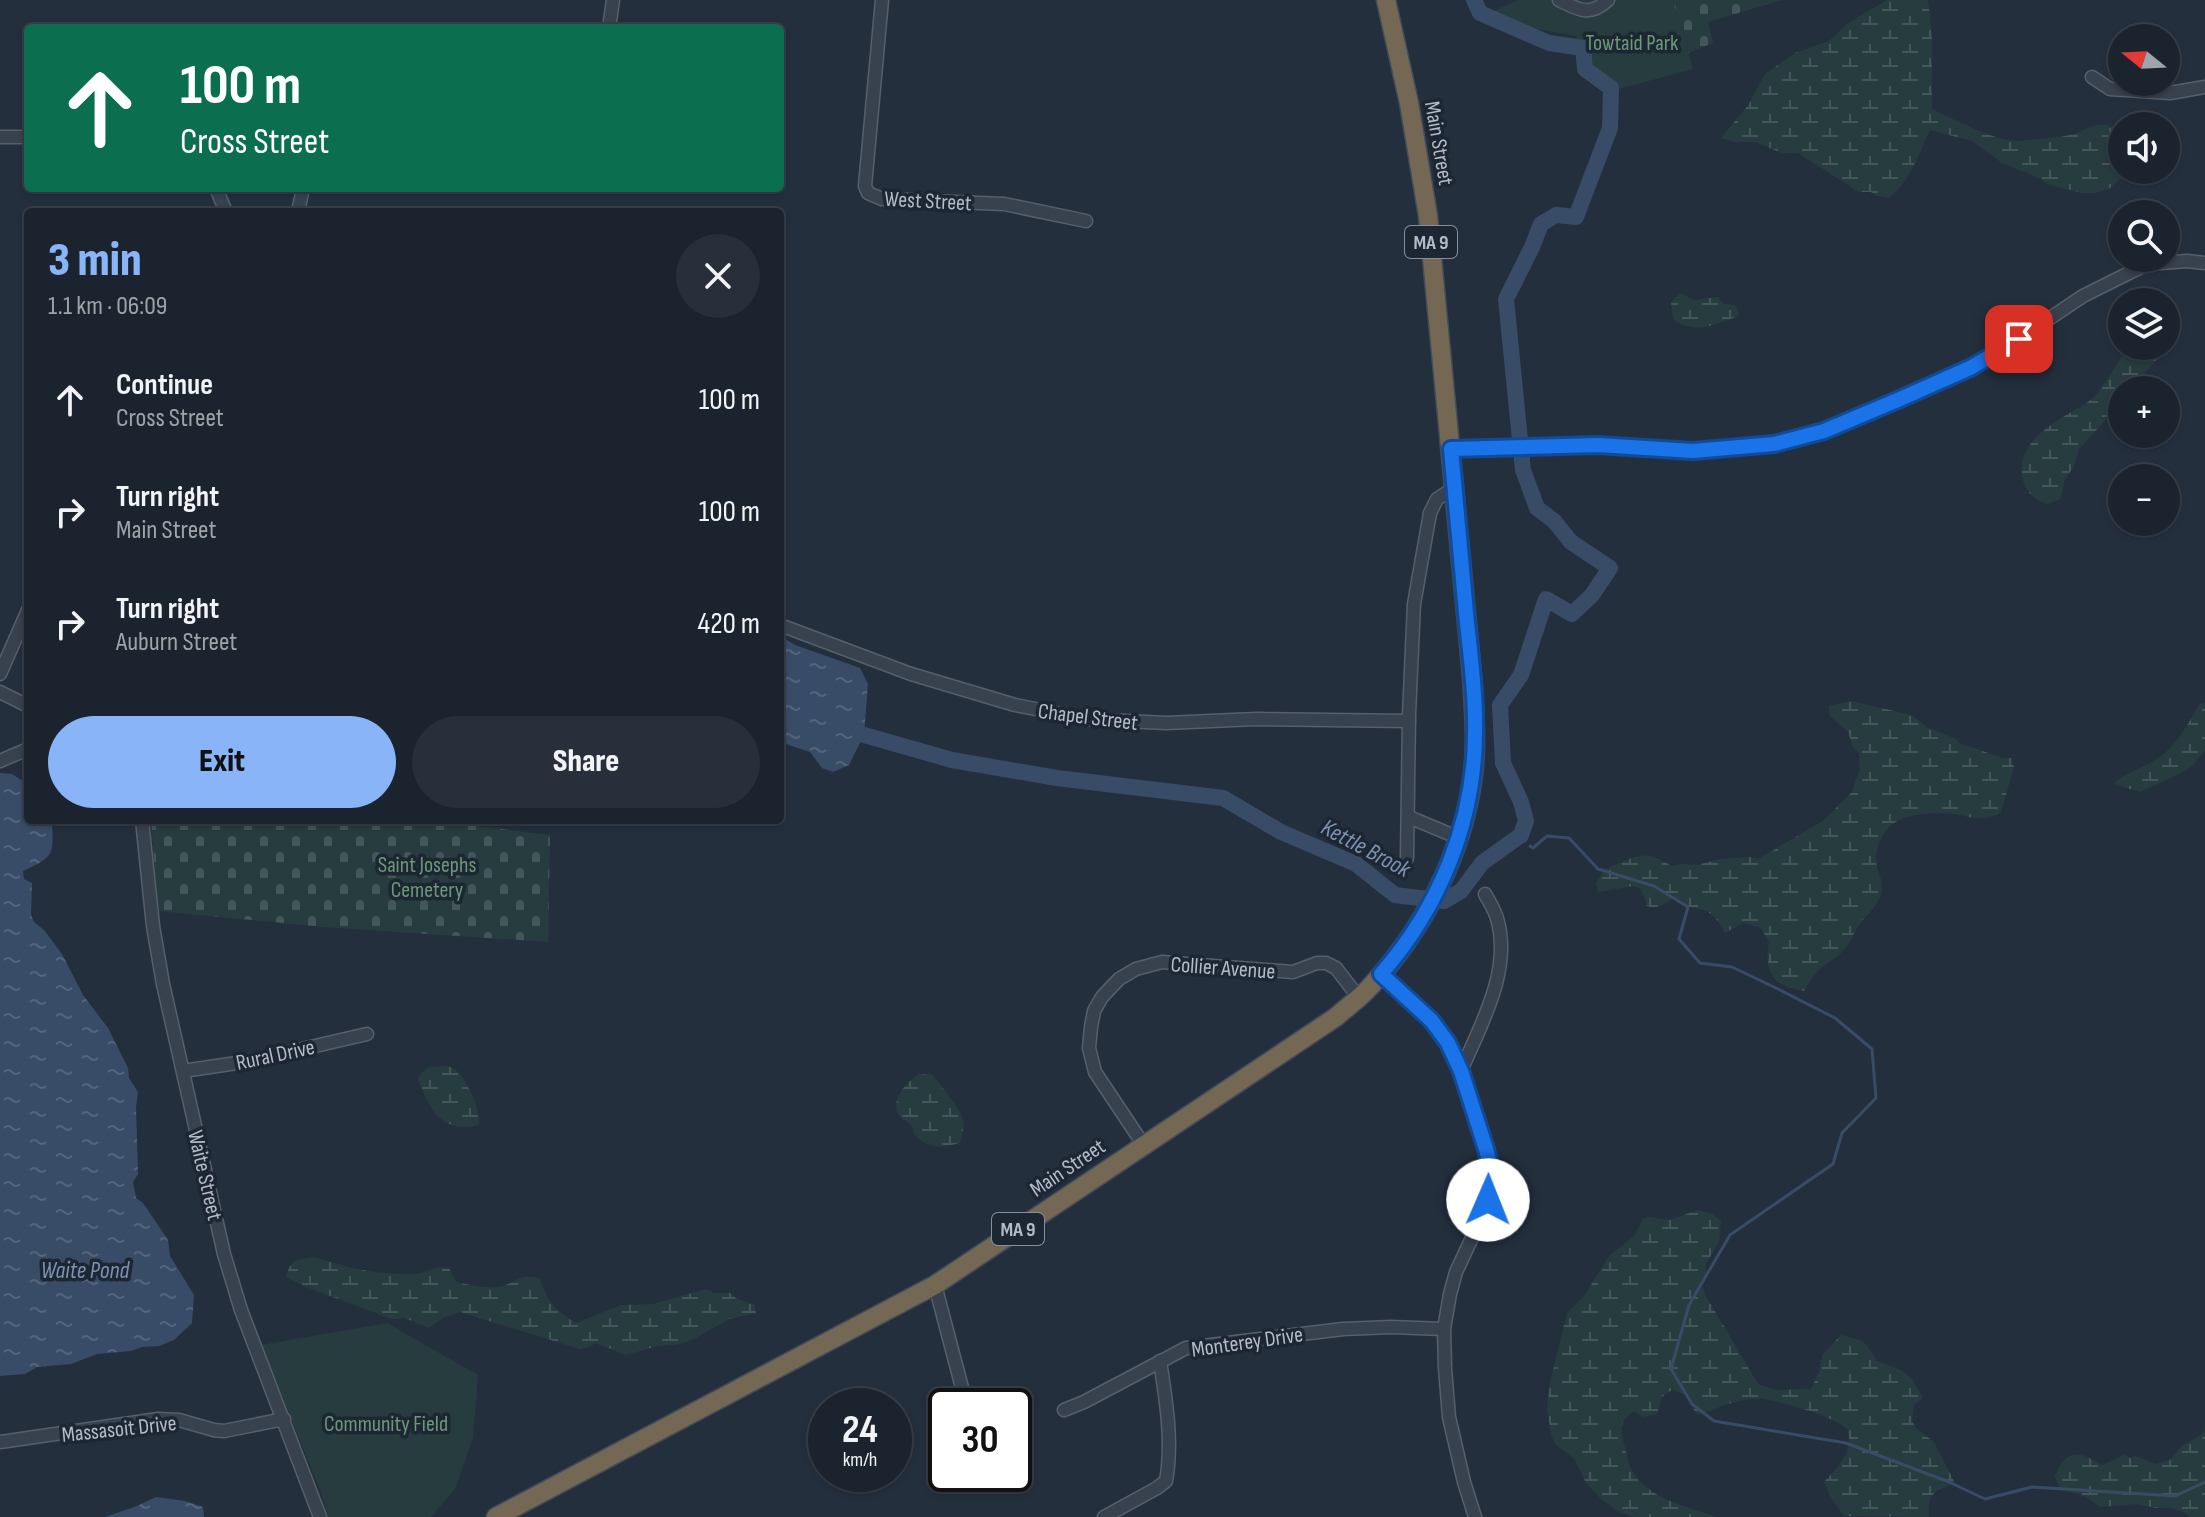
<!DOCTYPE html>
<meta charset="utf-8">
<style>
:root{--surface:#1b232e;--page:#282f3a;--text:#f1f3f6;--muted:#a0a4aa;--line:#39404a;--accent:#8ab4f8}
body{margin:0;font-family:"Sofia Sans Condensed",sans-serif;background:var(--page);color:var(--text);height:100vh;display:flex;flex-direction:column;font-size:30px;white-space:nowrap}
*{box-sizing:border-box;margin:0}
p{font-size:26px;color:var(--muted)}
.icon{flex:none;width:44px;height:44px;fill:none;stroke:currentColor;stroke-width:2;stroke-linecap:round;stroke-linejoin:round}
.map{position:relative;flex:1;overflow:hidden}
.sheet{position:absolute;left:24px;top:208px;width:760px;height:616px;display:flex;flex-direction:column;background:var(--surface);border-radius:8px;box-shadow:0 2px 6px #0004,0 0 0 2px var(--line)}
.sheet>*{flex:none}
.guide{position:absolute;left:24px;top:24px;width:760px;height:168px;border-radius:8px;box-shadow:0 2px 6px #0004,0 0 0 2px var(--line);background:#0b6e4f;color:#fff;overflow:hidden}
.needle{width:52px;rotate:288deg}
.buttons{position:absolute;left:2108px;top:24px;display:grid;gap:16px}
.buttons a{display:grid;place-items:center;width:72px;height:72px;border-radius:50%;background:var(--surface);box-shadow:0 2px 6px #0004,0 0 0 2px var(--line);font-size:40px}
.speed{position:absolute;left:808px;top:1388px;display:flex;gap:16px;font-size:40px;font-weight:700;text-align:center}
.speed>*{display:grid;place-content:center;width:104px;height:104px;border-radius:50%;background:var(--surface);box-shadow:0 2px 6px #0004,0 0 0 2px var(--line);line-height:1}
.speed small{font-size:20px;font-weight:400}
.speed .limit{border:4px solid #111;border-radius:12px;background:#fff;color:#111}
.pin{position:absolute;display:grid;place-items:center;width:68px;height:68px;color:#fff;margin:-34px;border-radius:16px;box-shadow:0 4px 12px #0006}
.me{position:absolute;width:88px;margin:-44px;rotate:1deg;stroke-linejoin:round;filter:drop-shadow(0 0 6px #0008)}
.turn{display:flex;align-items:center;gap:28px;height:168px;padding:0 24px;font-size:36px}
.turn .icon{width:104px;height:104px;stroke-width:2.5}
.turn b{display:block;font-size:56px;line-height:68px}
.round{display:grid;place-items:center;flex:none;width:84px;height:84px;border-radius:42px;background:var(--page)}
.overview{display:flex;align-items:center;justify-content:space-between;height:136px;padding:0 24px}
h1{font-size:48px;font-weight:800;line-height:60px;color:var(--accent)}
.button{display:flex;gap:16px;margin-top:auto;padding:16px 24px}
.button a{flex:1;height:92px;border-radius:48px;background:var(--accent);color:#111;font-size:32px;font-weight:800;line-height:92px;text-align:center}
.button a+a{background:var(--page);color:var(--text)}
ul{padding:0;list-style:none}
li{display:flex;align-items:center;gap:24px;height:112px;padding:0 24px}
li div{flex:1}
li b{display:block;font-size:30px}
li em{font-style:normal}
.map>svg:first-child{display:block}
.green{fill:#263c3f}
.wetland{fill:url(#wetland-marsh)}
.cemetery{fill:url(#cemetery-stones)}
.water{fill:url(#water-ripples)}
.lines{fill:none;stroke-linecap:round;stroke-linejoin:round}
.stream{stroke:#394c67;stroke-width:3}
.river{stroke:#394c67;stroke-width:16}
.minor-casing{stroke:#565f6c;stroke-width:15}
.highway-casing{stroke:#434c59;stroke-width:21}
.minor{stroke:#38414e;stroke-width:12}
.highway{stroke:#746855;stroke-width:18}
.route-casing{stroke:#114b97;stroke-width:20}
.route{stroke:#1a73e8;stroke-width:14}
.labels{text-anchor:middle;stroke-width:7;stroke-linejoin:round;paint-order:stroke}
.shield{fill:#1d2633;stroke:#878f9c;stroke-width:2}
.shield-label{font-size:20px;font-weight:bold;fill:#b4bcc9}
.park-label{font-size:22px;fill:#6b9a76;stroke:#1d2633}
.street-label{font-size:22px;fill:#b4bcc9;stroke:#1d2633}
.water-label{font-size:24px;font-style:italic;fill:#7c92b1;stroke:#1d2633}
</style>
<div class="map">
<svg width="2205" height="1517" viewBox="0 0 2205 1517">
<defs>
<pattern id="wetland-marsh" width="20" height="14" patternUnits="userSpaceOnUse" patternTransform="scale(2)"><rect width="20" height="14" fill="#263c3f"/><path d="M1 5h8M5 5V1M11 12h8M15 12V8" fill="none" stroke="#435659"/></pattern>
<pattern id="cemetery-stones" width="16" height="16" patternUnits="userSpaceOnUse" patternTransform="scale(2)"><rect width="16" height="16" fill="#263c3f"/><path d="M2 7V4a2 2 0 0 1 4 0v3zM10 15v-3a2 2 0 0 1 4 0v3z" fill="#435659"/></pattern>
<pattern id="water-ripples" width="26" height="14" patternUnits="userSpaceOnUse" patternTransform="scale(2)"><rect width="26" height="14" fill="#394c67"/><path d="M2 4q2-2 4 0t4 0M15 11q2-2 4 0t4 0" fill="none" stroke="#53647b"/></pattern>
</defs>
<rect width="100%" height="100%" fill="#242f3e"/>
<g class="green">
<polygon points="1517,0 1673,0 1693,69 1619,89 1595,67 1575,36 1514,25 1490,13"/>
<polygon points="387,1323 478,1375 473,1438 455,1489 431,1517 328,1517 321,1492 261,1345"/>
</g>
<g class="wetland">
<path d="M1887 0H1928L1932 34V109C1957 120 1992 141 2020 141 2029 140 2061 137 2070 135 2092 129 2098 116 2122 133V170H2126L2122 177 2110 188 2096 193H2083L2049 185 2039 178 2002 163 1972 141 1930 130C1919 153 1910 182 1889 198L1876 196 1871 192H1859L1798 153H1782L1755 142H1734L1721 138 1749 104 1765 74 1795 53 1829 41 1848 23Z"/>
<path d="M1680 293 1694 300 1718 297 1724 304 1735 305 1739 314 1736 317C1714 325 1694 335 1673 319L1671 302Z"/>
<path d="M2169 309 2174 311 2176 316C2172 327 2170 339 2165 349 2155 364 2140 376 2129 390H2122V402L2079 449 2073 468 2065 479 2060 499 2048 504C2037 501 2026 493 2023 480 2014 444 2051 424 2078 408 2082 405 2089 402 2093 398 2105 386 2119 360 2128 346H2166V310Z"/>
<path d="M1852 701 1911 715 1927 727 1956 739 1959 743 2003 758H2011L2014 767 2001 812C1990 821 1973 819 1961 815 1946 811 1913 813 1899 820 1883 828 1873 849 1877 867 1880 878 1885 884 1880 897 1877 905 1868 914 1862 921 1854 931 1851 943 1842 952 1835 960 1824 963 1818 971 1812 977 1808 985 1804 991 1772 985 1764 974 1769 942L1760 927 1743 923 1725 933C1707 897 1696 917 1673 898 1665 904 1657 910 1647 906L1641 889 1633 886 1598 892 1596 883 1605 869C1637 857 1641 847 1672 866L1682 864 1697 865 1720 859 1749 857 1758 859 1823 821 1851 793 1860 769 1859 753 1853 747 1848 732 1829 715V706Z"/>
<path d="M2205 703V750L2192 766 2183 772 2140 792 2114 784C2125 772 2144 768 2158 758 2177 746 2188 723 2200 704Z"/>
<path d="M429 1067C435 1067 444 1065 450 1067 464 1070 482 1112 479 1125 442 1134 431 1111 418 1080L420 1074Z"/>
<path d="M919 1074 933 1075C941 1088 963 1109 964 1124 964 1129 961 1137 960 1143 945 1147 929 1150 917 1137 910 1130 916 1133 911 1125 907 1120 899 1119 897 1111 893 1096 908 1081 919 1074Z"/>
<path d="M1698 1210 1712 1214 1721 1221 1719 1242 1706 1264V1274L1701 1284 1706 1296 1758 1384 1776 1390 1811 1389 1819 1372 1822 1355 1841 1335 1860 1340 1866 1344 1877 1361 1901 1370 1912 1379 1923 1398 1914 1405 1912 1421 1916 1428 1934 1442 1955 1483C1934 1492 1927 1492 1929 1517L1844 1516 1830 1496 1824 1482C1839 1467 1853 1451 1848 1429 1830 1415 1786 1403 1764 1399 1754 1398 1741 1400 1732 1403 1719 1405 1708 1415 1696 1414L1687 1395 1672 1390 1662 1397 1657 1414 1644 1417 1634 1411C1620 1421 1620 1428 1624 1444 1627 1453 1628 1465 1634 1474 1652 1500 1688 1507 1717 1517H1634L1617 1511 1600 1498 1586 1483 1574 1458 1556 1445 1551 1435 1547 1407 1550 1382 1567 1313 1584 1296 1609 1256 1634 1236 1643 1219 1649 1217 1670 1220Z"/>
<path d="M315 1257C352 1269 373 1274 413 1274 425 1274 436 1264 449 1268L456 1282C471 1285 488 1290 503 1286 518 1281 524 1272 540 1279 547 1301 556 1311 576 1323L621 1305 653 1304 706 1289 714 1293H730L737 1299 754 1304 756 1313 729 1319 694 1339 680 1344 654 1347 626 1355 596 1343 589 1347 580 1349 460 1312 445 1317 429 1328 404 1318 392 1319 306 1287 286 1277C291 1258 297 1260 315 1257Z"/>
<path d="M2205 1429V1517H2190L2184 1512 2172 1508H2157L2136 1504 2101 1507 2084 1496 2060 1489 2055 1476C2067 1448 2078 1451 2102 1465L2124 1455 2131 1458 2135 1456 2155 1464 2170 1460 2183 1445 2200 1436Z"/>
</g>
<g class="cemetery">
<polygon points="1673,0 1782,0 1708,22 1713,43 1688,53"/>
<polygon points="151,820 431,820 550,835 548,942 323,927 158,911"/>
</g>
<g class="water">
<polygon points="780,636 795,645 860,668 868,684 864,735 849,765 833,772 822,768 810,752 780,742"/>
<path d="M0 773 12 774 21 780 28 773V820H52C53 854 56 856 23 871L24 879 32 883 31 915 34 922 44 930 62 954 83 995 108 1028 128 1068 129 1078 138 1092 136 1107 138 1174 133 1182 136 1198 143 1203 168 1240 170 1256 194 1295 192 1323 174 1340 159 1346 142 1347 131 1351 97 1354 71 1364 37 1367 25 1374 0 1376Z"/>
<polygon points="156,1497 185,1501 203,1507 204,1517 105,1517 137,1506"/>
</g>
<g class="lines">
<g class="stream">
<polyline points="1521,835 1525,841"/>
<polyline points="1530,846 1533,848 1547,836 1569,838 1598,869 1654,886 1688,907 1679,939 1700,963 1732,967 1778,989 1835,1018 1872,1049 1876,1098 1842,1133 1833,1164 1730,1235 1689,1305 1671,1369 1692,1404 1714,1421 1846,1443 1949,1482 1985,1499 2032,1487 2175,1496 2205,1482"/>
</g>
<polyline class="river" points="864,735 952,760 1057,778 1223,798 1281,832 1356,864 1395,895 1444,901 1461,891 1482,863 1521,835 1526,821 1521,802 1503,763 1500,705 1521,675 1546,599 1572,614 1592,595 1610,568 1571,542 1554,521 1537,508 1523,470 1506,299 1532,247 1541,224 1556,215 1576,217 1610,128 1611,88 1585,69 1583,48 1549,43 1480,13 1474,0"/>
<g class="minor-casing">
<g id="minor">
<polyline points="882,0 865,186 868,193 882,199 1004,204 1086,221"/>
<path d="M1559 0C1579 10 1590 17 1608 0"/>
<polyline points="609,28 613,0"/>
<polyline points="2092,77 2110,89 2170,93 2205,87"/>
<polyline points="0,137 28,137"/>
<polyline points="216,188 226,212"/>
<polyline points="298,212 302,193"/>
<polyline points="1451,449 1598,445 1693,451 1734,449 1795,440 1824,431 1972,367 2019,339 2083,296 2131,272 2148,264 2187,261 2205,263"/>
<polyline points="780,625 911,674 1015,705 1086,719 1166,723 1256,719 1409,721"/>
<polyline points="0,674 28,610"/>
<polyline points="0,692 28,706"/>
<polyline points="0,761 28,749"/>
<polyline points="1409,817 1459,838"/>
<polyline points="142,820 153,926 163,984 224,1254 241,1310 320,1517"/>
<polyline points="1407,858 1409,714 1414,604 1430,513 1437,499 1454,488"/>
<polyline points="1381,974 1432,1021 1448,1043 1461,1071 1490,1165 1489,1191 1486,1208 1456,1272 1450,1294 1444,1329 1445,1368 1449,1417 1464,1482 1475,1517"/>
<polyline points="183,1071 250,1061 367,1034"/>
<path d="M1461 1071C1480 1026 1511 973 1498 922 1496 912 1490 903 1485 894"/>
<polyline points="1143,1144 1095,1072 1089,1048 1091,1027 1094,1011 1102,997 1119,979 1136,969 1162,962 1293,972 1317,963 1326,963 1336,968 1359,998"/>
<polyline points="935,1285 966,1403"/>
<polyline points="1064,1410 1084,1402 1186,1348 1343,1329 1391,1327 1444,1329"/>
<polyline points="0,1442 158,1419 179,1420 214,1430 224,1431 284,1419"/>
<path d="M1104 1517 1157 1488 1166 1481C1173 1442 1166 1400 1160 1361"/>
</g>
</g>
<g class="highway-casing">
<path id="highway" d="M496 1517 935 1285 1336 1017C1347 1007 1359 999 1369 988 1423 931 1463 854 1473 775 1477 742 1474 709 1472 676L1428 216 1409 103 1386 0"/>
</g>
<use href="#minor" class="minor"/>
<use href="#highway" class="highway"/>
</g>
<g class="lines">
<g class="route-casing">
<path id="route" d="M1488 1200 1490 1165 1486 1149 1461 1071 1448 1043 1432 1021 1381 974C1439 908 1474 823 1475 735 1476 694 1470 653 1466 613 1461 559 1456 504 1451 449L1598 445 1693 451 1774 444 1824 431 1900 399 1972 367 2019 339"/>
</g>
<use href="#route" class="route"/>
</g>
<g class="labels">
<g class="shield">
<rect x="1405" y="226" width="52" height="32" rx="6"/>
<rect x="992" y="1213" width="52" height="32" rx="6"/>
</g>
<g class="shield-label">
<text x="1431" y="249">MA 9</text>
<text x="1018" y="1236">MA 9</text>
</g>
<g class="park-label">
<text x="1632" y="50">Towtaid Park</text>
<text x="427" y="872">Saint Josephs<tspan x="427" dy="25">Cemetery</tspan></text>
<text x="386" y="1431">Community Field</text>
</g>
<g class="street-label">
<text transform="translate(1440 143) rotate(80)" y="8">Main Street</text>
<text transform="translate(928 200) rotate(3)" y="8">West Street</text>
<text transform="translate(1088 716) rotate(7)" y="8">Chapel Street</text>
<text transform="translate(1223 967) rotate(4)" y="8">Collier Avenue</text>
<text transform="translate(275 1054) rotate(-12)" y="8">Rural Drive</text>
<text transform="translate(1067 1167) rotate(-34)" y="8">Main Street</text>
<text transform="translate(206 1175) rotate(77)" y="8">Waite Street</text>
<text transform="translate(1247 1341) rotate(-8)" y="8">Monterey Drive</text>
<text transform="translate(119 1428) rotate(-6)" y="8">Massasoit Drive</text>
</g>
<g class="water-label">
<text transform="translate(1366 848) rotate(28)" y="8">Kettle Brook</text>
<text x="85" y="1278">Waite Pond</text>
</g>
</g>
</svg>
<div class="buttons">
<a><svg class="needle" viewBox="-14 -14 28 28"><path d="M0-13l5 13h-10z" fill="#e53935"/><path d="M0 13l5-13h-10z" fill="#a0a4aa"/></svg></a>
<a><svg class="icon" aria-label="sound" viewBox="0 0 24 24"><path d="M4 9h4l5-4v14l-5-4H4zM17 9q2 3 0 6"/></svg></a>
<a><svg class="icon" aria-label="search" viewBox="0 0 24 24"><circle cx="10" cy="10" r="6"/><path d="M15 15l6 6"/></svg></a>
<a><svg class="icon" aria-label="layers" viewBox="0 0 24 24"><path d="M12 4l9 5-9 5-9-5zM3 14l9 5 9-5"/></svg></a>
<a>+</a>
<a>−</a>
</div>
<div class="speed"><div>24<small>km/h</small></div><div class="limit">30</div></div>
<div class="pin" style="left:2019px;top:339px;background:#d93025"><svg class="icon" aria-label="arrive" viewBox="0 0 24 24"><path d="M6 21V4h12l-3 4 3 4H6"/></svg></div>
<svg class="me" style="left:1488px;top:1200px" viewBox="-20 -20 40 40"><circle r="19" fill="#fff"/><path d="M0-13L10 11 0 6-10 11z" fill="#1a73e8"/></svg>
<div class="guide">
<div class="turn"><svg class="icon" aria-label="ahead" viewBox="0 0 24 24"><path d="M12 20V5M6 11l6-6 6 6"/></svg><div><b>100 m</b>Cross Street</div></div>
</div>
<section class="sheet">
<div class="overview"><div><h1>3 min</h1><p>1.1 km · 06:09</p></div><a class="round"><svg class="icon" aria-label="close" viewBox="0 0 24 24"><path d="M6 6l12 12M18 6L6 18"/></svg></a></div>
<ul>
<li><svg class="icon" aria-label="ahead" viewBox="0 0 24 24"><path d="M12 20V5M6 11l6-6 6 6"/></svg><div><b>Continue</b><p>Cross Street</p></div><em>100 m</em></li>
<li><svg class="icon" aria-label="right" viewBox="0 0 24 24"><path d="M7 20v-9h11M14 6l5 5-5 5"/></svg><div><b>Turn right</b><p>Main Street</p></div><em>100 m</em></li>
<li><svg class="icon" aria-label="right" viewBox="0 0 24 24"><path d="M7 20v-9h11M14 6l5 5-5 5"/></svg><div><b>Turn right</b><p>Auburn Street</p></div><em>420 m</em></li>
</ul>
<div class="button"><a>Exit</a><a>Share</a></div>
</section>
</div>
